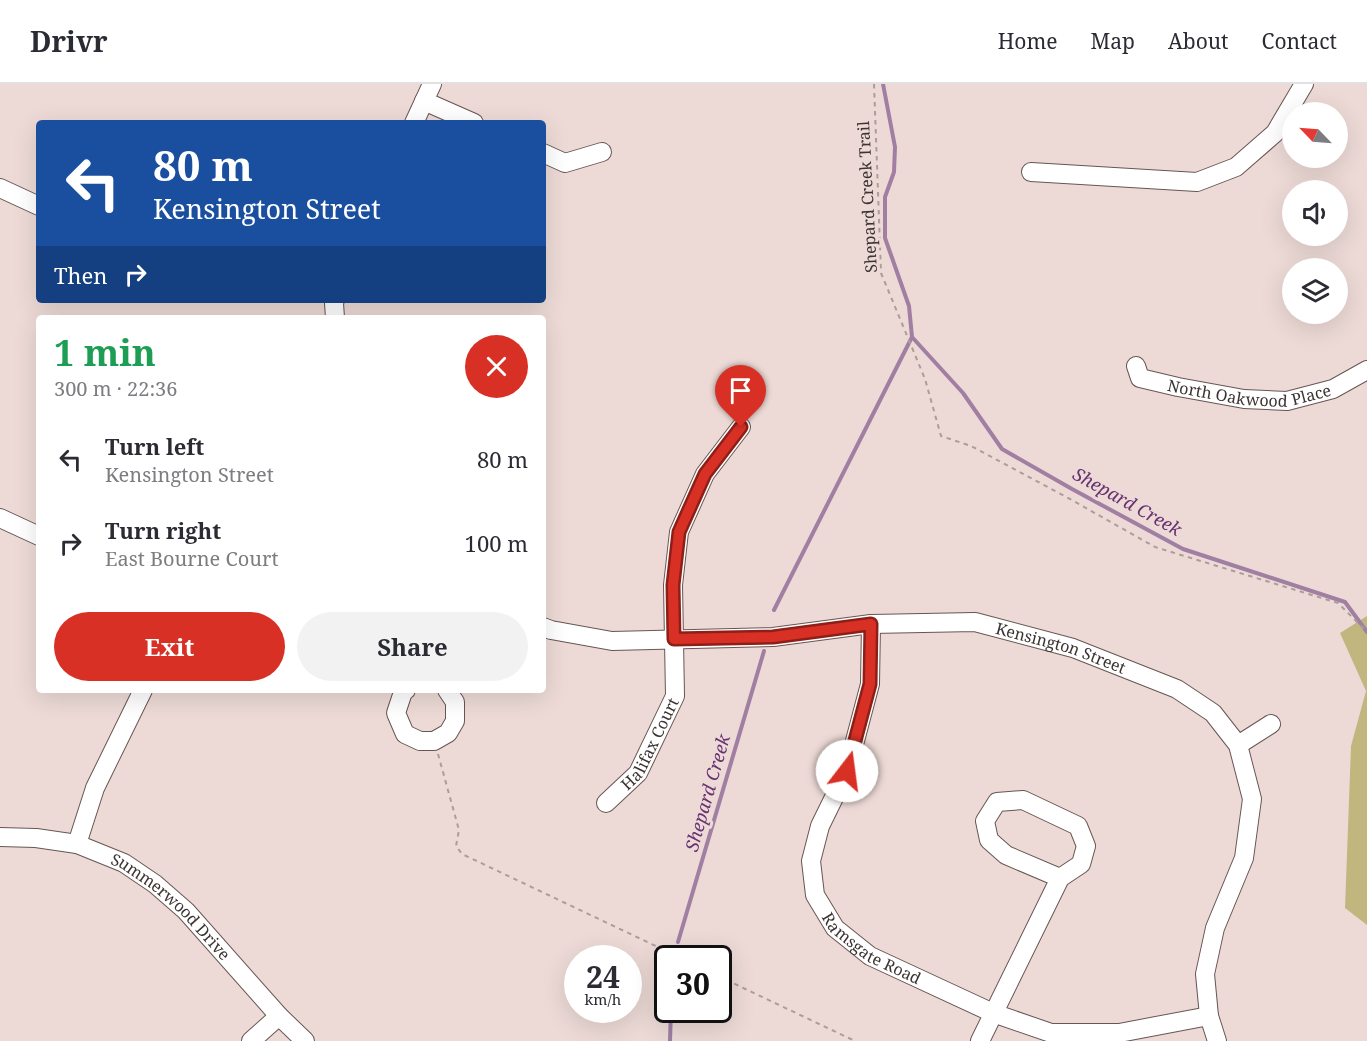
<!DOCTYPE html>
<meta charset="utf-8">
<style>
:root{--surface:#fff;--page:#f2f2f3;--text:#2b2b33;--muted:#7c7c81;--line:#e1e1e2;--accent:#d93025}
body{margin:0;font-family:"Noto Serif",serif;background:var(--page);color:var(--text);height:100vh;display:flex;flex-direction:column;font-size:22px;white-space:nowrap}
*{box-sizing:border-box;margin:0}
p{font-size:20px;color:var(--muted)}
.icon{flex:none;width:33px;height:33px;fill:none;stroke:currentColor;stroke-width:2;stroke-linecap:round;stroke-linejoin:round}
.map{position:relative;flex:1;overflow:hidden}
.drawer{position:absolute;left:36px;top:231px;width:510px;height:378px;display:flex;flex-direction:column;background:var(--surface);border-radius:6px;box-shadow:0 6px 24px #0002}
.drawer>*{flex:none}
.hud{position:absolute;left:36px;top:36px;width:510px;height:183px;border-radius:6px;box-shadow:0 6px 24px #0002;background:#1a4fa0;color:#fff;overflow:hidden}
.needle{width:39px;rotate:295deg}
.controls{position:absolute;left:1282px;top:18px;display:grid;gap:12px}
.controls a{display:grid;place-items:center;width:66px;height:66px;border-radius:50%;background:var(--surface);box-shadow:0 6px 24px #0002;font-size:30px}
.speed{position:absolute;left:564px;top:861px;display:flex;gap:12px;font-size:30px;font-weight:700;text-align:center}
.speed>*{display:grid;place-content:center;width:78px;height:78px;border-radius:50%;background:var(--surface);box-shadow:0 6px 24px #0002;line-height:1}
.speed small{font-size:15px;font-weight:400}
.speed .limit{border:3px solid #111;border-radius:9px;background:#fff;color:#111}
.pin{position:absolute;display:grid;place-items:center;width:51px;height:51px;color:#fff;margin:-62px -26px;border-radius:50% 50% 50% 0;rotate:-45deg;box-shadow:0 0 6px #0007}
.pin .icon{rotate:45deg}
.me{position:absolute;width:66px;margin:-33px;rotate:15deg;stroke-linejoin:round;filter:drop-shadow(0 0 4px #0008)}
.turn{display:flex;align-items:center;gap:21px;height:126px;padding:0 18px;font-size:27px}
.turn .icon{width:78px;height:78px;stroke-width:2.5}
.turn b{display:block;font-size:42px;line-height:51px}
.then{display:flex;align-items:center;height:57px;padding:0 18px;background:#0003;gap:12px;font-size:22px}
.round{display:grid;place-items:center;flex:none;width:63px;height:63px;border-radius:32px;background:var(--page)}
.headline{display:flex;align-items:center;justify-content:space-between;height:102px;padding:0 18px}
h1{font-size:36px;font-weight:700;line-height:45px;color:#1e9e55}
.button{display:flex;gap:12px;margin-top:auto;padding:12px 18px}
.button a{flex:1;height:69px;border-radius:36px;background:var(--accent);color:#fff;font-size:24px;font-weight:700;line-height:69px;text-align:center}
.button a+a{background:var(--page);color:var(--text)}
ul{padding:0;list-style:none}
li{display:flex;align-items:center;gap:18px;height:84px;padding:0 18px}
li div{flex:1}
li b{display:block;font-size:22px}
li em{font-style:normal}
header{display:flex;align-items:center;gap:36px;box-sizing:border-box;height:84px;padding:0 30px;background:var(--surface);border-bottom:2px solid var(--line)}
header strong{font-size:28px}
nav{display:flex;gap:33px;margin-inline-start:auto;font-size:21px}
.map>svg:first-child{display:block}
.green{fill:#c1b77e}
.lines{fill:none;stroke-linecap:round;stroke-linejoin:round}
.stream{stroke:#a07fa3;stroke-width:4}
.minor-casing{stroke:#675653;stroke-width:20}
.path{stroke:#ab9d99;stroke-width:2;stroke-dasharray:4.5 4.5;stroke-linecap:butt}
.minor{stroke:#fff;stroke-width:18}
.route-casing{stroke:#8d1f18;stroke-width:15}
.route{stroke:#d93025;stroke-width:10}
.labels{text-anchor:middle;stroke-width:6;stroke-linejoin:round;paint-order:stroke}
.street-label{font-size:16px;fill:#3b3432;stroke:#eddad6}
.water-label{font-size:18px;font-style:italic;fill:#673272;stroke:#eddad6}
</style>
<header>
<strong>Drivr</strong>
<nav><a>Home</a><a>Map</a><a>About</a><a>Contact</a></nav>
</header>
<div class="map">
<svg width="1367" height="957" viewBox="0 0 1367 957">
<rect width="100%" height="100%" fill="#eddad6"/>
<polygon class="green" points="1367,532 1367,841 1345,824 1351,662 1366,607 1340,549"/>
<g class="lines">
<g class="stream">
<polyline points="912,253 963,309 1002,365 1072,405 1183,465 1345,518 1367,548"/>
<polyline points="774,526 912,253 909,222 885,154 885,113 894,88 895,63 883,0"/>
<polyline points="678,858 764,567"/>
<polyline points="670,957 671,926"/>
</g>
<g class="minor-casing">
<g id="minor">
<polyline points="424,17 474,39"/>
<polyline points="414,39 432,0"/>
<polyline points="543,69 565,79 602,68"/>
<polyline points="1031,88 1197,98 1236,83 1275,49 1304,0"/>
<polyline points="0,104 39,122"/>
<polyline points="335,216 334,219 335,234"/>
<path id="s1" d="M1136 282 1140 294 1178 303 1244 315 1287 317 1333 305 1367 286"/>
<polyline points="0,434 39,452"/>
<path id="s2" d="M871 540 870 600 847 687 820 742 811 777 815 811 835 844 870 872 993 929 1051 949H1119L1209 932"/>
<path id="s3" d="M543 543 551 546 612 557 773 553 871 540 975 538 1073 564 1177 605 1213 629 1238 661 1252 715 1244 774 1215 844 1205 890 1209 932 1217 957"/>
<polyline points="406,606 403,608 396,629 405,650 420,657 434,657 448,649 455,637 455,618 447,606"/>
<polyline points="1238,661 1271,640"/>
<path id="s4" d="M606 719 638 689 675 612 673 501 679 448 705 390 741 343"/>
<path id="s5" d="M0 753 36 754 77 760 124 779 155 800 186 827 279 932 305 957"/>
<polyline points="77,760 95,704 143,606"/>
<polyline points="251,957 279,932"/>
<polyline points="980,957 1060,794 1081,780 1086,762 1078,742 1023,716 997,718 985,737 989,756 1006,771 1060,794"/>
</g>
</g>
<g class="path">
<polyline points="874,0 881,189 925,295 941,352 971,362 1070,415 1155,463 1338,519 1367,548"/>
<polyline points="438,670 459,746 456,762 462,770 681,874"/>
<polyline points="718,892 855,957"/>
</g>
<use href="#minor" class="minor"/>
</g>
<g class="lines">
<g class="route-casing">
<polyline id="route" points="741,343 705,390 679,448 673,501 674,555 773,553 871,540 870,600 847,687"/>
</g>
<use href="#route" class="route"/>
</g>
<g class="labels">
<g class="street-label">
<text transform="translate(867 113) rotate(-93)" y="6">Shepard Creek Trail</text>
<text dy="6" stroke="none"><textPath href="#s1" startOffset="124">North Oakwood Place</textPath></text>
<text dy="6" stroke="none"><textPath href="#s3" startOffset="524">Kensington Street</textPath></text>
<text dy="6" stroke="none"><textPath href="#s4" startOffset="75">Halifax Court</textPath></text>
<text dy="6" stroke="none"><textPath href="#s5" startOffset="192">Summerwood Drive</textPath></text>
<text dy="6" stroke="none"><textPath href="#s2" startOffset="362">Ramsgate Road</textPath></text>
</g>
<g class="water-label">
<text transform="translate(1127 418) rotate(29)" y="6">Shepard Creek</text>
<text transform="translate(708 709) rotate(-74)" y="6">Shepard Creek</text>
</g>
</g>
</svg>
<div class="controls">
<a><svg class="needle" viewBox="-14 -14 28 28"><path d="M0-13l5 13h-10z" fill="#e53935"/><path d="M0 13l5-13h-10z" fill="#7c7c81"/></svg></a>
<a><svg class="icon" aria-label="sound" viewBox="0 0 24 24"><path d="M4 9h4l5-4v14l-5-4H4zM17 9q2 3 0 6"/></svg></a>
<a><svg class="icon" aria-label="layers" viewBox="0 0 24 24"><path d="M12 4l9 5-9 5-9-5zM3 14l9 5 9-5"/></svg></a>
</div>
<div class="speed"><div>24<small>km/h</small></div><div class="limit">30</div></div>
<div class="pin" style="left:741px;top:343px;background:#d93025"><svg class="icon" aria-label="arrive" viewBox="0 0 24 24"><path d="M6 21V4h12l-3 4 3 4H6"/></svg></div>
<svg class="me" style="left:847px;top:687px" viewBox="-20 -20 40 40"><circle r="19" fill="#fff"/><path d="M0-13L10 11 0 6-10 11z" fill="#d93025"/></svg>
<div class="hud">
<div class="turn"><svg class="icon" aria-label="left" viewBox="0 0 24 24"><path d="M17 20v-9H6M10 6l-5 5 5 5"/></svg><div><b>80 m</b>Kensington Street</div></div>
<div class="then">Then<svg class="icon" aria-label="right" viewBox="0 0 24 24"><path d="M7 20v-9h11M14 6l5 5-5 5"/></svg></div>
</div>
<section class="drawer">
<div class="headline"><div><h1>1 min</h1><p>300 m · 22:36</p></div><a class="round" style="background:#d93025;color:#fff"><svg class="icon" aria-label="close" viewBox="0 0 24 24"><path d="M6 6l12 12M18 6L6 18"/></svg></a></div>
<ul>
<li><svg class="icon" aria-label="left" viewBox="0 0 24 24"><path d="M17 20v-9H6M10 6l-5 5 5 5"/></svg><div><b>Turn left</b><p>Kensington Street</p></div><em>80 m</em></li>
<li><svg class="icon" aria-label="right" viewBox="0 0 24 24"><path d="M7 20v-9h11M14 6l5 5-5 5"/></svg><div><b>Turn right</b><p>East Bourne Court</p></div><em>100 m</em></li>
</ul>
<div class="button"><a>Exit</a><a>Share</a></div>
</section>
</div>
